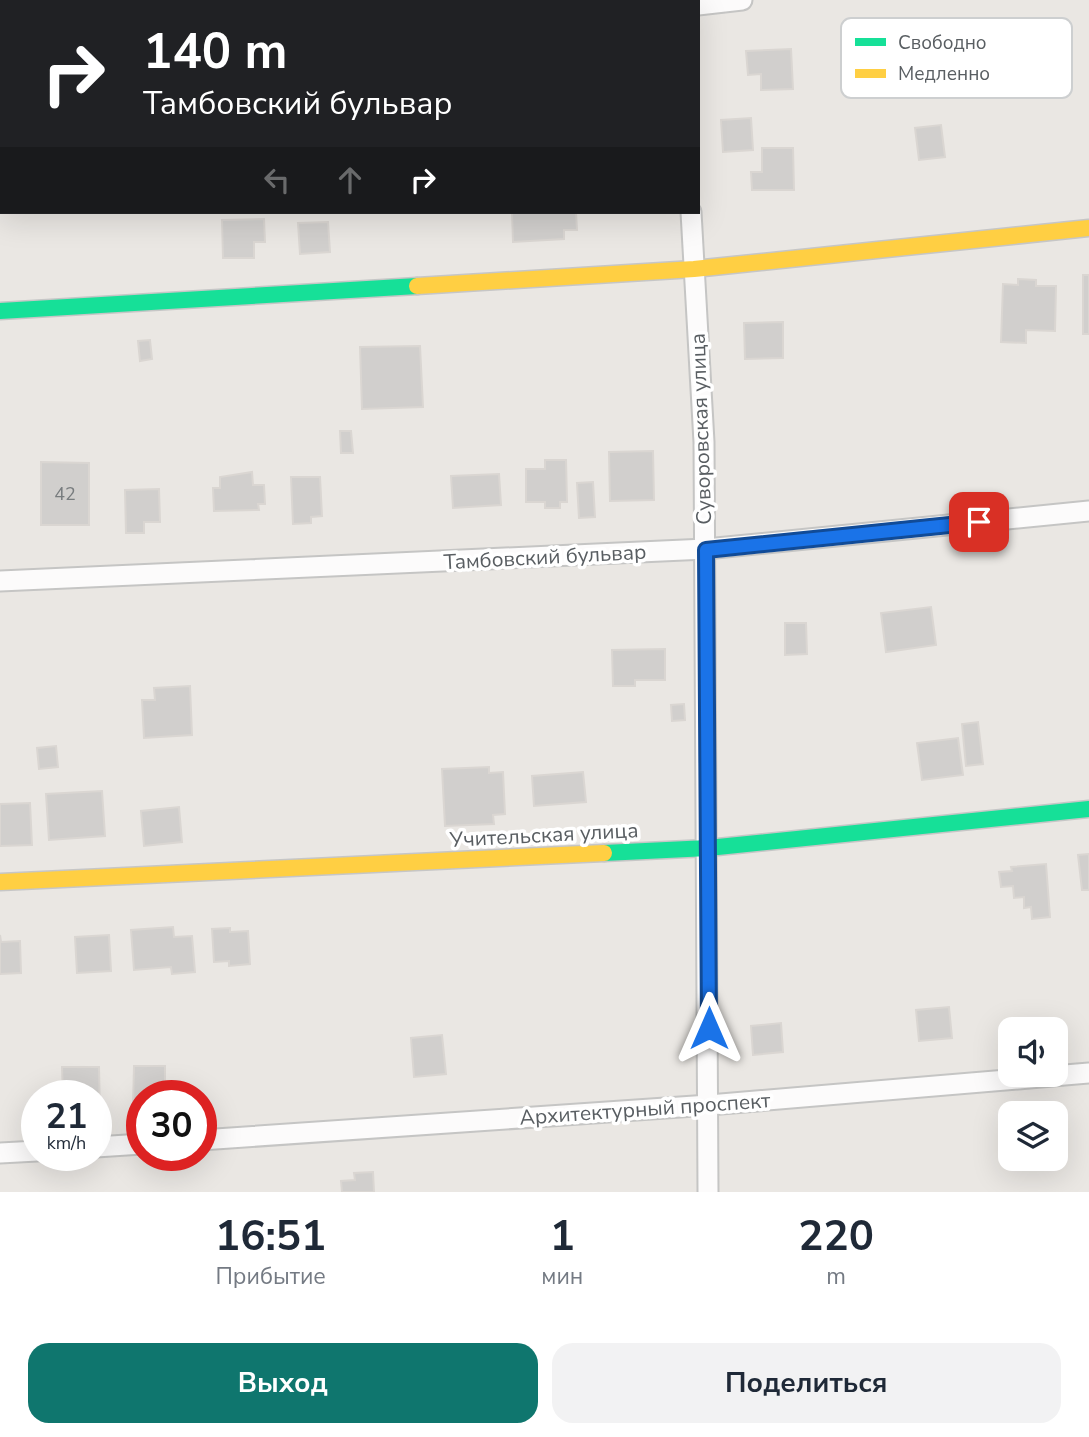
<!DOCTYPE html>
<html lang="ru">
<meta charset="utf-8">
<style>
:root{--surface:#fff;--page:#f2f2f3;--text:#1f2937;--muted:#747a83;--accent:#0f766e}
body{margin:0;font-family:"Nunito Sans",sans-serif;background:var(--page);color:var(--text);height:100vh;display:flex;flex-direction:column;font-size:26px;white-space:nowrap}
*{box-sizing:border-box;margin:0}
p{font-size:23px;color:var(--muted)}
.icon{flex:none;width:38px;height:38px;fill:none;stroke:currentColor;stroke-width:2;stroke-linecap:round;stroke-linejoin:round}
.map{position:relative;height:1192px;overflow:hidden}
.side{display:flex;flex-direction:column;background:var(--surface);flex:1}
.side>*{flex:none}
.banner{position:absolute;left:0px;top:0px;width:700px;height:214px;box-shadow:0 7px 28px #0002;background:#202124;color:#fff;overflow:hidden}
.fabs{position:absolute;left:998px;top:1017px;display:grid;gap:14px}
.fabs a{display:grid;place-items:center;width:70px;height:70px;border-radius:14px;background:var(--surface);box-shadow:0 7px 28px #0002;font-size:35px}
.speed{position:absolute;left:21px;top:1080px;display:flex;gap:14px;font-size:35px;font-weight:700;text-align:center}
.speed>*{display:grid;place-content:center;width:91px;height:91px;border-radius:50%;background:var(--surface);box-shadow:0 7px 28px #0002;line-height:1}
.speed small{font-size:18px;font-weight:400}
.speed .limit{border:10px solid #d22;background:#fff;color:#111}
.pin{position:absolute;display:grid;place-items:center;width:60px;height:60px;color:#fff;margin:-30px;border-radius:14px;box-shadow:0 4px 10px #0006}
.me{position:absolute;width:77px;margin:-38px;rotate:0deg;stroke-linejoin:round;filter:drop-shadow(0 0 5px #0008)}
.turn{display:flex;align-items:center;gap:24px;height:147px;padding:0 28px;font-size:32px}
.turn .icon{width:91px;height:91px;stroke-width:2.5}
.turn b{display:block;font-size:49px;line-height:60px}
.lanes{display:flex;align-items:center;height:66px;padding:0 28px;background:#0003;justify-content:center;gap:35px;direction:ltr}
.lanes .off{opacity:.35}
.eta{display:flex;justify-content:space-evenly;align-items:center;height:119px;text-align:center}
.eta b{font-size:42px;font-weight:700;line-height:49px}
.button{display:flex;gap:14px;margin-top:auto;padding:14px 28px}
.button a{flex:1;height:80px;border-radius:21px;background:var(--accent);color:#fff;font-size:28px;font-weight:700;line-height:80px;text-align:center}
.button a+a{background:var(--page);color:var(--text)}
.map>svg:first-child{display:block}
.building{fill:#d1cfcd;stroke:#dad6d2;stroke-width:2}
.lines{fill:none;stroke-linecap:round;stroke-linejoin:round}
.street-casing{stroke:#c5c5c4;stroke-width:23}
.fast-casing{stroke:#c6c6c6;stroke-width:19}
.slow-casing{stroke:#c6c6c6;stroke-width:19}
.street{stroke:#fcfbfb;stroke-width:19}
.fast{stroke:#16e098;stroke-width:16}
.slow{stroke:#ffcf43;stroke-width:16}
.route-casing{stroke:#114b97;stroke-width:18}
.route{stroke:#1a73e8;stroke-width:12}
.labels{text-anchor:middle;stroke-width:7;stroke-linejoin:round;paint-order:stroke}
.number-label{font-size:18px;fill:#787c7e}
.street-label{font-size:21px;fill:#595e62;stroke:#fff}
.key{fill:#fff;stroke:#cdcfd0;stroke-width:2}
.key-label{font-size:19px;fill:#595e62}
</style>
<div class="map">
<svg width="1089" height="1192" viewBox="0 0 1089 1192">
<rect width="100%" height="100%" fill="#eae7e3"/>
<g class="building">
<polygon points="791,49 793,89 761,90 761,74 748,75 746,51"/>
<polygon points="751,118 753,150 723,152 721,120"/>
<polygon points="941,125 945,157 919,160 915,128"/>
<polygon points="762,148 793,148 794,190 752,190 751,172 762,172"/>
<polygon points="512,212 576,212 577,230 564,230 564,239 513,242"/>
<polygon points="264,219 265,242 254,242 254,258 223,258 222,220"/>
<polygon points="328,222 330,252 300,254 298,223"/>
<rect x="1083" y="275" width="6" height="59"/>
<polygon points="1018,279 1036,280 1036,286 1056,286 1055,331 1026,330 1026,343 1001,342 1003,284 1018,285"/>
<polygon points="783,322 783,358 745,359 744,323"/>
<polygon points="150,340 152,359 140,361 138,341"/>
<polygon points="420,346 423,407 362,409 360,347"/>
<polygon points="340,431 351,431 353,453 341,453"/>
<polygon points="653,451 654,500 610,501 609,452"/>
<polygon points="545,460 566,460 567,502 560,502 560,508 545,508 545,502 526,502 526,469 545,469"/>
<polygon points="41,462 89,463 89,525 41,525"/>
<polygon points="252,472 253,485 264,485 265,504 258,504 259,510 214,511 213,488 220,488 220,477"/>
<polygon points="499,474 501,505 453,508 451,476"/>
<polygon points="291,477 320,477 322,516 311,517 311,523 293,524"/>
<polygon points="593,482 595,517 579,518 577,483"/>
<polygon points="159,489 160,522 144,522 144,533 126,533 125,490"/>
<polygon points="931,607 936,645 886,652 881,613"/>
<polygon points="785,623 806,623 807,654 785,655"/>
<polygon points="665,649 665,680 635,680 635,686 613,686 612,650"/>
<polygon points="190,686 192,735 144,738 142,700 155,700 154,688"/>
<polygon points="684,704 685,720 672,721 671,705"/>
<polygon points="978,722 983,764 966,766 962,724"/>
<polygon points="958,738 963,775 922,780 917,743"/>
<polygon points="56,746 58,767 39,769 37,748"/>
<polygon points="489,767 489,773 503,772 505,814 493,815 494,824 445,826 442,769"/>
<polygon points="583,772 586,802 534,806 532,776"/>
<polygon points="102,791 105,836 49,840 46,794"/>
<polygon points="30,803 32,845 0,846 0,804"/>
<polygon points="179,807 182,842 144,846 141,811"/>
<polygon points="1089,854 1089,890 1082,890 1078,855"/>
<polygon points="1046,864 1050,917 1032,919 1031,907 1024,908 1024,897 1014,898 1013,886 1001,887 999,872 1012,871 1011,867"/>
<polygon points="173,927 174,937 192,936 195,972 172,974 171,967 134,970 131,930"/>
<polygon points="230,928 230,932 248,931 250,964 229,966 229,961 214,962 212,929"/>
<polygon points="0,935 1,942 20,941 21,973 0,974"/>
<polygon points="109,935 111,971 77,973 75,937"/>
<polygon points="949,1007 952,1038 919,1041 916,1010"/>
<polygon points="781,1023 783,1052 753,1055 751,1026"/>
<polygon points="442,1035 446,1074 414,1077 411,1038"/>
<polygon points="134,1066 165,1066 165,1096 142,1096 142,1106 133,1106"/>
<polygon points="62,1067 99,1067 100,1114 96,1114 96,1096 63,1096"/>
<polygon points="373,1172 374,1192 342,1192 341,1181 355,1180 354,1173"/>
</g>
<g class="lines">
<g class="street-casing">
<g id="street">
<polyline points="678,0 678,2"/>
<polyline points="698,5 742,0"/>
<polyline points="0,44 2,44"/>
<polyline points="691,212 704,442 708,1192"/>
<polyline points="0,581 706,549 1089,511"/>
<polyline points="201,1140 709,1105 1089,1073"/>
<polyline points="96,1147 142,1144"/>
<polyline points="0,1153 37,1151"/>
</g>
</g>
<g class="fast-casing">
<g id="fast">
<polyline points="0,311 417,286"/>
<polyline points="604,853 708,848 1089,809"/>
</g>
</g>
<g class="slow-casing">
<g id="slow">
<polyline points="417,286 694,269 1089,228"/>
<polyline points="0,882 604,853"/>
</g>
</g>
<use href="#street" class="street"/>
<use href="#fast" class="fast"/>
<use href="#slow" class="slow"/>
</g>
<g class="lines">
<g class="route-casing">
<polyline id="route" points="709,1028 706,550 979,522"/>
</g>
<use href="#route" class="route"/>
</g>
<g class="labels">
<g class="number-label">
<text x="65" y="500">42</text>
</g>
<g class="street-label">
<text transform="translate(701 429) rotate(-92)" y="7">Суворовская улица</text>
<text transform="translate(545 557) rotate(-3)" y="7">Тамбовский бульвар</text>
<text transform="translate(544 835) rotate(-3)" y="7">Учительская улица</text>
<text transform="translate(645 1109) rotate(-4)" y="7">Архитектурный проспект</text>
</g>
</g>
<rect x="841" y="18" width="231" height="80" rx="10" class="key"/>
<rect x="855" y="38" width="31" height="8" fill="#16e098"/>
<rect x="855" y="69" width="31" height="9" fill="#ffcf43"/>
<g class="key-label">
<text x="898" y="49">Свободно</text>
<text x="898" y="80">Медленно</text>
</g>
</svg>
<div class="fabs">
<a><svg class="icon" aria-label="sound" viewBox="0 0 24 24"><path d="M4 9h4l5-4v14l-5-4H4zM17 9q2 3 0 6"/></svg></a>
<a><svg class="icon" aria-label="layers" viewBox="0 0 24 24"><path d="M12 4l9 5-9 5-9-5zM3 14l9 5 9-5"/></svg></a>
</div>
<div class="speed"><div>21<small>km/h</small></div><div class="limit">30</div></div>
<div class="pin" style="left:979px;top:522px;background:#d93025"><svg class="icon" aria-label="arrive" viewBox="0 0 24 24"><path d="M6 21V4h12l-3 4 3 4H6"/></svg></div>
<svg class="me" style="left:709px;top:1028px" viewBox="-20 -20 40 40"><path d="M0-17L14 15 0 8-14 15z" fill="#1a73e8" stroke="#fff" stroke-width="4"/></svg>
<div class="banner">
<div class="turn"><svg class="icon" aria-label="right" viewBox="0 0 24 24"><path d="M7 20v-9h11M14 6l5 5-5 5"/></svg><div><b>140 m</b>Тамбовский бульвар</div></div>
<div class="lanes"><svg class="icon off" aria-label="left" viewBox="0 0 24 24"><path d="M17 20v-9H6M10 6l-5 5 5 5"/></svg><svg class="icon off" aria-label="ahead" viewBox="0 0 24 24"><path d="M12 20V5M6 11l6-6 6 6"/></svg><svg class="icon" aria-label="right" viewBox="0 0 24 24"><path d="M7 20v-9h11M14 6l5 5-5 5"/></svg></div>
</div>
</div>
<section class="side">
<div class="eta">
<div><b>16:51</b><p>Прибытие</p></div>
<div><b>1</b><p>мин</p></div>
<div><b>220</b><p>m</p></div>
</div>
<div class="button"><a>Выход</a><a>Поделиться</a></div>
</section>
